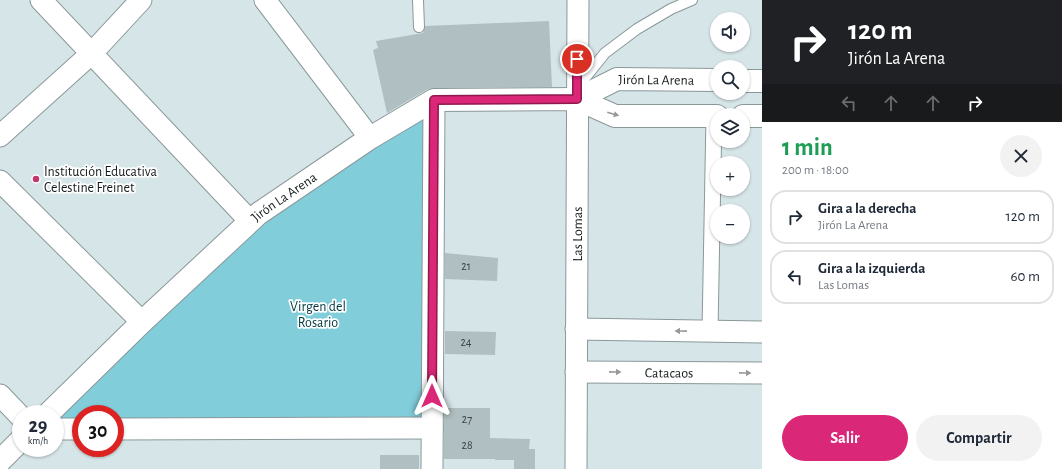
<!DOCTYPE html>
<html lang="es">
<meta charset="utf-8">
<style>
:root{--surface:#fff;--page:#f2f2f3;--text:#1f2937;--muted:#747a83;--line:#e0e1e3;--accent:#db2777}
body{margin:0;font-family:"Alegreya Sans",sans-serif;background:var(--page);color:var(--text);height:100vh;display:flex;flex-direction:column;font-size:15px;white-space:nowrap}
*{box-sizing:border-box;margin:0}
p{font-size:13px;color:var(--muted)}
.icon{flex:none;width:22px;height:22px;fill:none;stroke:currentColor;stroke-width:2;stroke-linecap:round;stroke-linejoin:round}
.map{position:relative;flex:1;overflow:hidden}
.sheet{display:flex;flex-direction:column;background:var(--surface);width:300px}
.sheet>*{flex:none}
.top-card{background:#202124;color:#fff;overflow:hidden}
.controls{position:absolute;left:710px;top:12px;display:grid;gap:8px}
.controls a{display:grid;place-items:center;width:40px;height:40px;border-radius:50%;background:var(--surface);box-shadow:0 1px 3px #0004;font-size:20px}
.speed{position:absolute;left:12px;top:405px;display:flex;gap:8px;font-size:20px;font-weight:700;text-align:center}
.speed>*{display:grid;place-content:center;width:52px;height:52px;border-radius:50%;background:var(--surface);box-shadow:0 1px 3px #0004;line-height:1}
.speed small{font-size:10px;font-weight:400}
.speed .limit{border:6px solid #d22;background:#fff;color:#111}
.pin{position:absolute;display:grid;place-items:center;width:34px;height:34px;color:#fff;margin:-17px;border:2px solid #fff;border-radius:50%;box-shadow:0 1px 4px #0007}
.me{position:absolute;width:44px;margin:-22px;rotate:0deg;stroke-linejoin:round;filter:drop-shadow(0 0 3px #0008)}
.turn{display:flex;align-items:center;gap:14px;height:84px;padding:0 20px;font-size:18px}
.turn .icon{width:52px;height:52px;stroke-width:2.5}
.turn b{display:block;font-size:28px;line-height:34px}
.lanes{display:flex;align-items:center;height:38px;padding:0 20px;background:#0003;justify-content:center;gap:20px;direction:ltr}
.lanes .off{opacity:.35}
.round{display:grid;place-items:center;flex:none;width:42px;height:42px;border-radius:21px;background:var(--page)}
.overview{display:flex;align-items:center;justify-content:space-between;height:68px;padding:0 20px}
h1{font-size:24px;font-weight:600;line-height:30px;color:#1e9e55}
.action{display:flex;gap:8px;margin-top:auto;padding:8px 20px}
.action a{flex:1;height:46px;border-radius:24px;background:var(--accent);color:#fff;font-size:16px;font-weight:600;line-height:46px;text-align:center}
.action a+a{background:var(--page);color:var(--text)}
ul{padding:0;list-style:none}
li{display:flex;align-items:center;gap:12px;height:54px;margin:0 8px 6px;padding:0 12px;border:2px solid var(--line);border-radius:16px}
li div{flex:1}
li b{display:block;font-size:15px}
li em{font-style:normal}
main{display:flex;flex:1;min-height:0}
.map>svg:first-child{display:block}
.green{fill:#81cdda}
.building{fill:#b0bfc1}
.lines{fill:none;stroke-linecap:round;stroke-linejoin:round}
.service-casing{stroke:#8a989a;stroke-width:12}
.pedestrian-casing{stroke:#8a989a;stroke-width:17}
.minor-casing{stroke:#8a989a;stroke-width:23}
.tertiary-casing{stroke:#8a989a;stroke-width:24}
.service{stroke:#fff;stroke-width:10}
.pedestrian{stroke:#fff;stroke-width:15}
.minor{stroke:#fff;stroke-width:21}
.tertiary{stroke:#fff;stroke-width:22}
.oneway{fill:#969899}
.route-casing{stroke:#8e194d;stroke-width:10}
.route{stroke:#db2777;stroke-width:7}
.poi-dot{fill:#c0366e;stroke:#fff;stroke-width:1.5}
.labels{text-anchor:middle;stroke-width:3.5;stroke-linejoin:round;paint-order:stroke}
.number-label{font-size:12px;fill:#3c4445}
.street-label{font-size:14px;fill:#151b1c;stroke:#fff}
.poi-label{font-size:14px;fill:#151b1c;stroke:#fff;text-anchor:start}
.park-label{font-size:14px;fill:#00373f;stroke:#fff}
</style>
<main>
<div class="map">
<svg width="762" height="469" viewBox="0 0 762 469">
<rect width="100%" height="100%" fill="#d6e5e8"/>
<polygon class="green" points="434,100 432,428 115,429 115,414 81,414 81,429 55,429 55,414 250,221"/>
<g class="building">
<polygon points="549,21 552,87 434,88 428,89 387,113 373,50 378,48 376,41 423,33 425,26"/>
<polygon points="445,253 498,258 497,281 445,279"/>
<polygon points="445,331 496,332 495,355 445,354"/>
<polygon points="444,408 490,408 490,438 530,439 529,449 535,449 535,469 514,469 514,460 495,460 495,459 444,459"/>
<rect x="380" y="455" width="39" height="14"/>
</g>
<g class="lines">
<g class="service-casing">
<g id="service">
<polyline points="418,0 419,27"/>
<polyline points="580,84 605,53 637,29 671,9 692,0"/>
</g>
</g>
<g class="pedestrian-casing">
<polyline id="pedestrian" points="710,331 714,116"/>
</g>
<g class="minor-casing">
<g id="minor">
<polyline points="41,0 250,221"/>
<polyline points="265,0 370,138"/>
<polyline points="0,136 92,53 141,0"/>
<polyline points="0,181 142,322"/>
<polyline points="576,329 762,332"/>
<path id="s1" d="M576 372 762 373"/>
<polyline points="0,395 21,417"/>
<polyline points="55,429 81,429"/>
<polyline points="115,429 432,428"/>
<polyline points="432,469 434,100"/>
<path id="s2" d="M576 469 578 0"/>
</g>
</g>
<g class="tertiary-casing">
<g id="tertiary">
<polyline points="743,81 762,81"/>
<path id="s3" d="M577 99 617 79 717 80"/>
<polyline points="743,116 762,116"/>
<path id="s4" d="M48 414 142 322 258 214 370 138 434 100 577 99 615 116H717"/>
<polyline points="0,461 21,440"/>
</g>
</g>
<use href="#service" class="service"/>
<use href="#pedestrian" class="pedestrian"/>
<use href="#minor" class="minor"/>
<use href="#tertiary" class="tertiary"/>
</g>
<defs><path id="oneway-solid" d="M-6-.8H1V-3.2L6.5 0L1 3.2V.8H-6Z"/></defs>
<g class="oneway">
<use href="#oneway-solid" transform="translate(613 114) rotate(16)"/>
<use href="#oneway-solid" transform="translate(681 331) rotate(-179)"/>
<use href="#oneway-solid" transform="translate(615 372) rotate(1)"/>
<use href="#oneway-solid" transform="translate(745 373) rotate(1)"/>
</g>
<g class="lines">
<g class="route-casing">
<polyline id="route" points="432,396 434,100 577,99 577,59"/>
</g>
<use href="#route" class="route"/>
</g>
<circle class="poi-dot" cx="36" cy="179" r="4"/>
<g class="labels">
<g class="number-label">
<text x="466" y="270">21</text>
<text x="466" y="346">24</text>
<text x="467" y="423">27</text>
<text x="467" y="449">28</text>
</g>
<g class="street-label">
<text dy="5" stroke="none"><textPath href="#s3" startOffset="84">Jirón La Arena</textPath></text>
<text dy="5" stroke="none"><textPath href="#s4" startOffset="321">Jirón La Arena</textPath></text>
<text dy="5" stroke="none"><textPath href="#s2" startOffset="235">Las Lomas</textPath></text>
<text dy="5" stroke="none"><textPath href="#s1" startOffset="93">Catacaos</textPath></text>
</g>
<g class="poi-label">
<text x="44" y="176">Institución Educativa<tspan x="44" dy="16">Celestine Freinet</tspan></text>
</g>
<g class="park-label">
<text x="318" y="311">Virgen del<tspan x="318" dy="16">Rosario</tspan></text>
</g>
</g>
</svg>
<div class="controls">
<a><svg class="icon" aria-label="sound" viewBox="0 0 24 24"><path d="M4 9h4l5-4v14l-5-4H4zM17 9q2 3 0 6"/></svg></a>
<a><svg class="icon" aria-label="search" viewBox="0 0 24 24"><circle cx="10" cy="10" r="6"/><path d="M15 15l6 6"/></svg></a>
<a><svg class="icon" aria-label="layers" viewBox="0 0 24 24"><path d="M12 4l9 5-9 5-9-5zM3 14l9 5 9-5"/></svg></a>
<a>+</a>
<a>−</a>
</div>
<div class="speed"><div>29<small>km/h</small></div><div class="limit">30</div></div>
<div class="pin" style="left:577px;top:59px;background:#d93025"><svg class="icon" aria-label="arrive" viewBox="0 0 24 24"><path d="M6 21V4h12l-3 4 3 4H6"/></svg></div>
<svg class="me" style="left:432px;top:396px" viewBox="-20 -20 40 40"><path d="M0-17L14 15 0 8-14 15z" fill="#db2777" stroke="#fff" stroke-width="4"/></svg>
</div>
<section class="sheet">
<div class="top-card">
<div class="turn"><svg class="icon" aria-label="right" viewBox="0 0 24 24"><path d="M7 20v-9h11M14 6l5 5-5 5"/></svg><div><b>120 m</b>Jirón La Arena</div></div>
<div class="lanes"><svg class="icon off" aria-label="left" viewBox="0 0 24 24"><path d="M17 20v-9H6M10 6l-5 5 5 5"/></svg><svg class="icon off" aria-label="ahead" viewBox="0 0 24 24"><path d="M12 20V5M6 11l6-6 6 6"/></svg><svg class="icon off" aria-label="ahead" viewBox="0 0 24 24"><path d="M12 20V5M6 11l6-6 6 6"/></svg><svg class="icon" aria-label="right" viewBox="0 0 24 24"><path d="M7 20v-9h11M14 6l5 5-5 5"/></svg></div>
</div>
<div class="overview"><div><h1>1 min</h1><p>200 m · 18:00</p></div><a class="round"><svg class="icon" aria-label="close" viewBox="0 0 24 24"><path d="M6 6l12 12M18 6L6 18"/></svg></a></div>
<ul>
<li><svg class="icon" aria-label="right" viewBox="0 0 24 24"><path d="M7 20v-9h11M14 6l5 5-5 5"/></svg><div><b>Gira a la derecha</b><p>Jirón La Arena</p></div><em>120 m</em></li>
<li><svg class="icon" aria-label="left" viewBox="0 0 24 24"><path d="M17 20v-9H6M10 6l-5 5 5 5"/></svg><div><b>Gira a la izquierda</b><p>Las Lomas</p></div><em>60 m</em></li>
</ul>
<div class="action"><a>Salir</a><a>Compartir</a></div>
</section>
</main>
